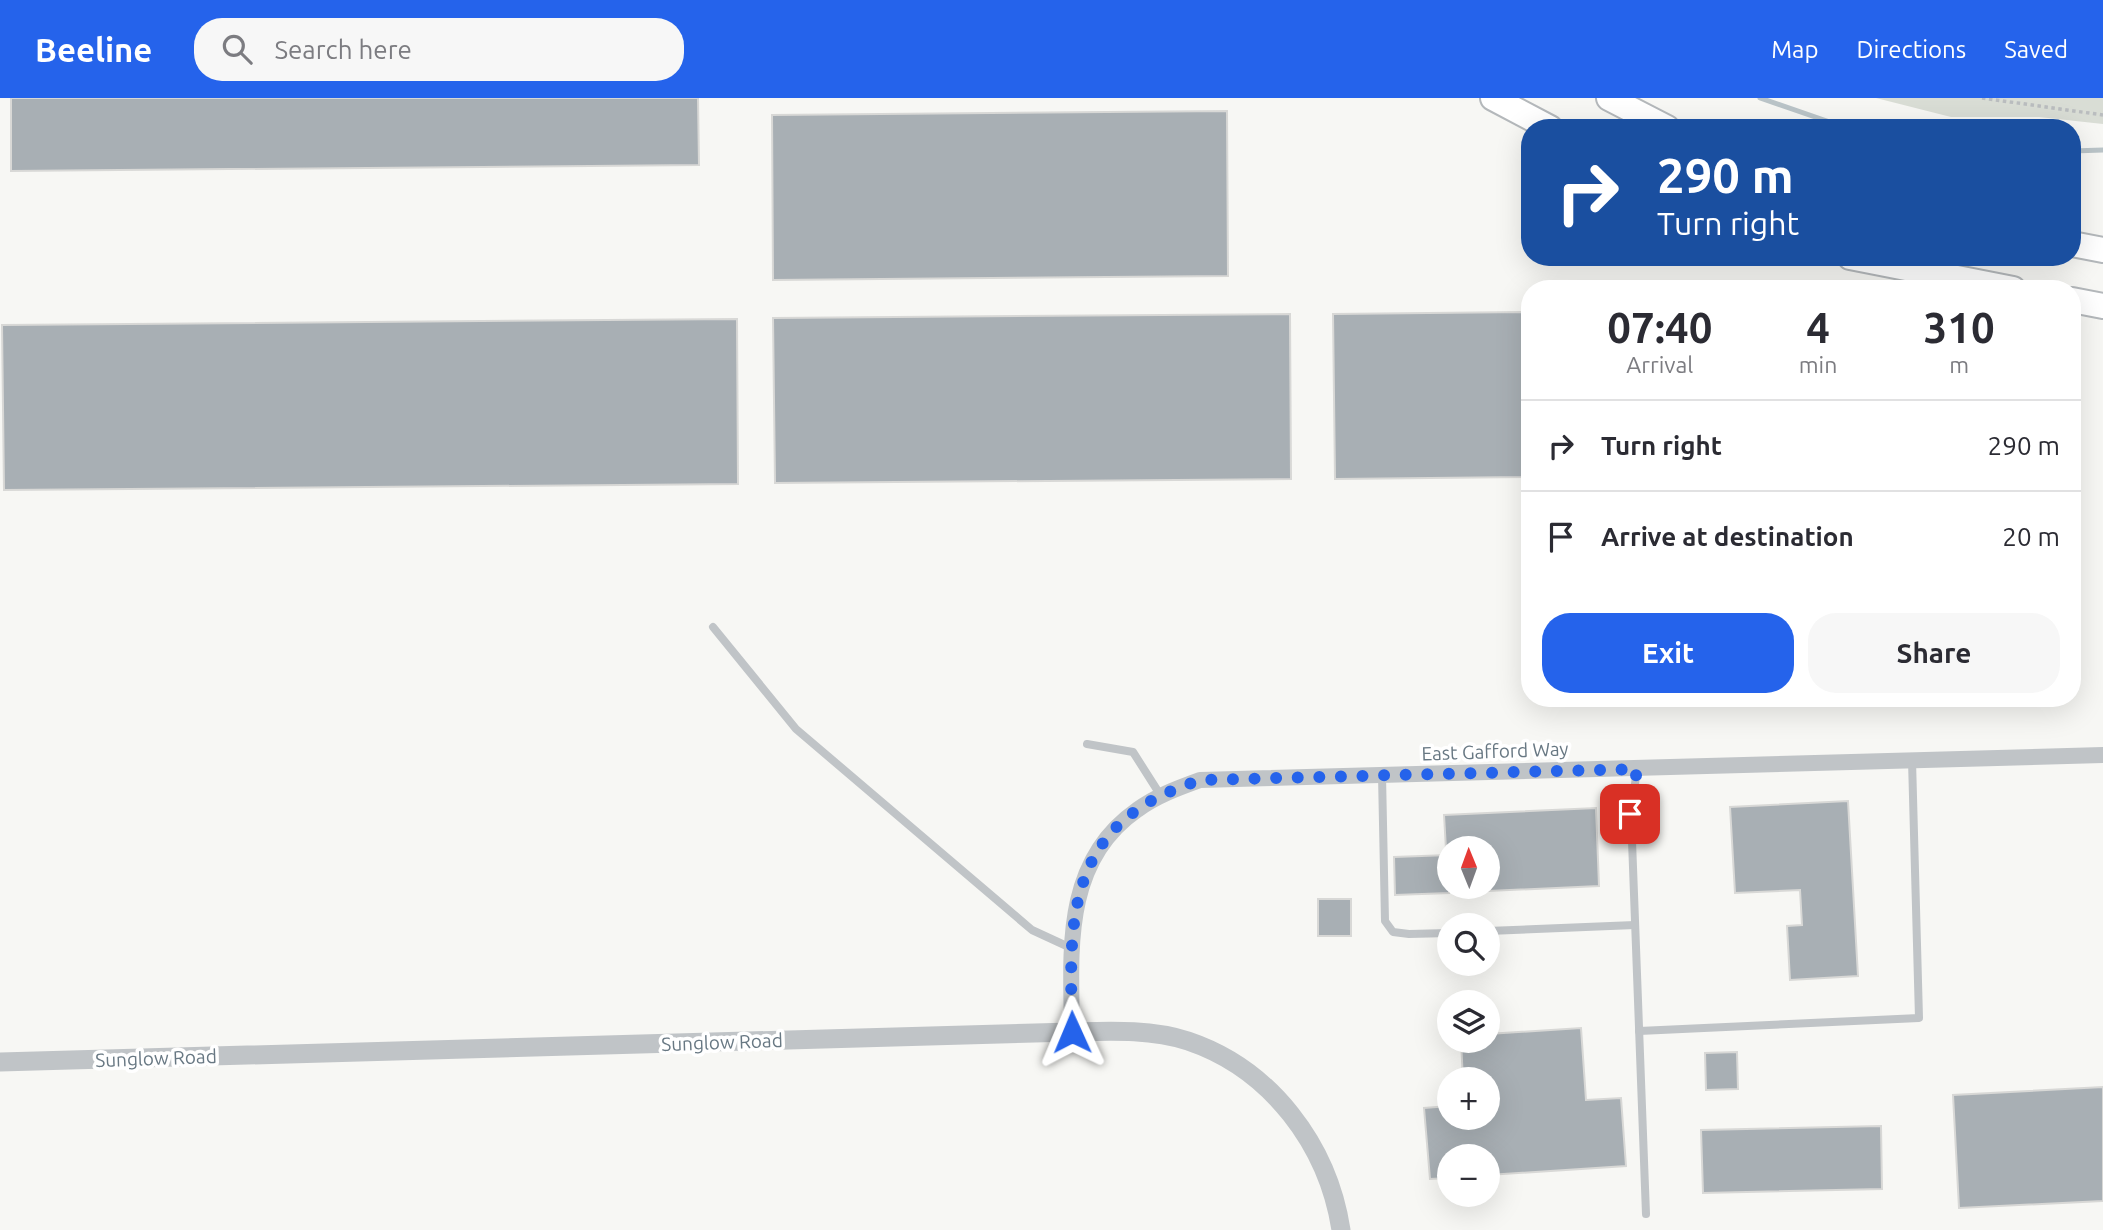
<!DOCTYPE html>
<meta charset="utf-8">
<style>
:root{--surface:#fff;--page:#f7f7f7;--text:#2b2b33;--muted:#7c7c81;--line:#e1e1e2;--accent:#2563eb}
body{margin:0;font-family:Ubuntu,sans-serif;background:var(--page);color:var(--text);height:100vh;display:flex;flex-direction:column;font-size:26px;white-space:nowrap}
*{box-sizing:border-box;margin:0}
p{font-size:23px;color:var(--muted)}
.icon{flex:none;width:38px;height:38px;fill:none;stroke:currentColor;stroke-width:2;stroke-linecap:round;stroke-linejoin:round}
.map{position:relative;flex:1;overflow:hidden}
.side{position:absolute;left:1521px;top:182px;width:560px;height:427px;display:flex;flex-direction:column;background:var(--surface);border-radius:28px;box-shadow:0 7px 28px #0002}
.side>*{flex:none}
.guide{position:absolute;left:1521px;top:21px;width:560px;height:147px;border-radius:28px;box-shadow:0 7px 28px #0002;background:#1a4fa0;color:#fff;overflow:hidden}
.needle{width:46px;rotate:359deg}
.fabs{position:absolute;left:1437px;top:738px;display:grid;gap:14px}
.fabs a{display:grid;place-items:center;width:63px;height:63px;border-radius:50%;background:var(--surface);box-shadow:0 7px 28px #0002;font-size:35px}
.pin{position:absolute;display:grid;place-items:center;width:60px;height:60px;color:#fff;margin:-30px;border-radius:14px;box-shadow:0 4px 10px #0006}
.me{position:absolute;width:77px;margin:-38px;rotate:359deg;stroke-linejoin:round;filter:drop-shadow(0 0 5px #0008)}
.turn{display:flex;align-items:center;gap:24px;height:147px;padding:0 21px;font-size:32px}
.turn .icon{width:91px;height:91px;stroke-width:2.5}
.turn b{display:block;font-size:49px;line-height:60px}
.eta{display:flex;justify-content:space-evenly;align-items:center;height:119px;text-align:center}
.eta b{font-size:42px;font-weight:700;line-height:49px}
.button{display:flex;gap:14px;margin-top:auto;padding:14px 21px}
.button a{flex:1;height:80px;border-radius:28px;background:var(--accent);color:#fff;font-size:28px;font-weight:700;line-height:80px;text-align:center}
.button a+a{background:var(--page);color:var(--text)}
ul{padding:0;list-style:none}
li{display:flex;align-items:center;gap:21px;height:91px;padding:0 21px;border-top:2px solid var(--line)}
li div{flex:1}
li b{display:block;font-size:26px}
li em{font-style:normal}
header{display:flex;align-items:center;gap:42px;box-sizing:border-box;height:98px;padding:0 35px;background:var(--accent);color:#fff}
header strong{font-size:33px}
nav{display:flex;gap:38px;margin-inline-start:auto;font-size:24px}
.search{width:490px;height:63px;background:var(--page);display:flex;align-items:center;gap:18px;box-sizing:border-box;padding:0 24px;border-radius:28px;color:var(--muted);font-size:26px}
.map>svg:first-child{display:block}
.green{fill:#d9ddd5}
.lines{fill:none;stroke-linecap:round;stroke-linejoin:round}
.stream{stroke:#bac4c8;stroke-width:5}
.building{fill:#a8afb4;stroke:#d8d8d6;stroke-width:2}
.primary-casing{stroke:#b4b8bb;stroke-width:28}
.path{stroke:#babdbf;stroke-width:3.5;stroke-dasharray:3.5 3.5;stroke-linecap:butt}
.service{stroke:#c0c4c7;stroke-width:8}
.minor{stroke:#c0c4c7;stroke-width:16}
.tertiary{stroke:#c0c4c7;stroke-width:19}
.primary{stroke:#fff;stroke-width:24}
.route{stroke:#2563eb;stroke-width:12;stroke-dasharray:0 21.6}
.labels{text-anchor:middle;stroke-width:7;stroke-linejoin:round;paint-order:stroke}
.street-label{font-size:19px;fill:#687883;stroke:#fff}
</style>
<header>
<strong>Beeline</strong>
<div class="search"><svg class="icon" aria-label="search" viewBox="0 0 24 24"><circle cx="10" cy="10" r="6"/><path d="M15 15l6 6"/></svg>Search here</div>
<nav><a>Map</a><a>Directions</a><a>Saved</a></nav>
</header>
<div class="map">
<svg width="2103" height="1132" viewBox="0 0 2103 1132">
<rect width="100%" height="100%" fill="#f7f7f4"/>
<polygon class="green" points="1876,0 2103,0 2103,26 2039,19 1951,19"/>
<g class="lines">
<g class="stream">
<polyline points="1760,0 1847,30"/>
<polyline points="2072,53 2103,52"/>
</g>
</g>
<g class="building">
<polygon points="11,0 698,0 699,67 11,73"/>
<polygon points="1227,13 1228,178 773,182 772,17"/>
<polygon points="1523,214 1525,379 1335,381 1333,216"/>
<polygon points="1290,216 1291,381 775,385 773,220"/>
<polygon points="737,221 738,386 4,392 2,227"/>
<polygon points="1848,703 1858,878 1790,882 1787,828 1802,827 1800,792 1735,795 1730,709"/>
<polygon points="1596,710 1599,788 1488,793 1488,751 1446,751 1444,717"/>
<polygon points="1449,757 1449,795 1395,797 1394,759"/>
<rect x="1318" y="801" width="33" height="37"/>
<polygon points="1581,930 1586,1002 1621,1000 1626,1068 1488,1077 1488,1059 1449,1059 1449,1080 1430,1081 1424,1010 1449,1008 1449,1020 1488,1020 1488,982 1463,982 1461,943 1488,943 1488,936"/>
<polygon points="1737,954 1738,991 1706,992 1705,955"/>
<polygon points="2103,989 2103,1103 1959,1110 1953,997"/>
<polygon points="1881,1028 1882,1091 1703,1095 1701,1032"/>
</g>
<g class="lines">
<g class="primary-casing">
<g id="primary">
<polyline points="1493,0 1550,30"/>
<polyline points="1609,0 1667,30"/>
<polyline points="2072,146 2103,152"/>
<polyline points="1850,159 2013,191"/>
<polyline points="2072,202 2103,208"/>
</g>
</g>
<polyline class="path" points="1982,0 2103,17"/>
<g class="service">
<polyline points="713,529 796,631 1032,832 1071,850"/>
<polyline points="1087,646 1133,654 1161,698"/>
<polyline points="1637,671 1631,716 1646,1116"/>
<polyline points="1382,677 1385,823 1393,834 1409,836 1449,835"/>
<polyline points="1488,833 1635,827"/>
<polyline points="1639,933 1919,920 1912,662"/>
</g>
<path class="minor" d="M1072 934C1071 854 1062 764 1137 712 1156 698 1178 690 1200 682L2103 657"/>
<path class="tertiary" d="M0 964 1072 934C1110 933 1151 931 1188 943 1271 971 1328 1047 1341 1132"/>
<use href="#primary" class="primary"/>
</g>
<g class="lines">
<path class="route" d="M1072 934C1071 854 1062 764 1137 712 1156 698 1178 690 1200 682L1637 671 1630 716"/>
</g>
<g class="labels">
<g class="street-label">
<text transform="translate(1495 653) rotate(-2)" y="7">East Gafford Way</text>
<text transform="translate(722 944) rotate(-2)" y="7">Sunglow Road</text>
<text transform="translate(156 960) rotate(-2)" y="7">Sunglow Road</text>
</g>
</g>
</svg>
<div class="fabs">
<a><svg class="needle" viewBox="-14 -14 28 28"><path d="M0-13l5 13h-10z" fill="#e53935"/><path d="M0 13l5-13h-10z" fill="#7c7c81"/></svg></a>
<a><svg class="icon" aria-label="search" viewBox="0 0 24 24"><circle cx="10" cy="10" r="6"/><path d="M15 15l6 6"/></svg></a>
<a><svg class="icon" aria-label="layers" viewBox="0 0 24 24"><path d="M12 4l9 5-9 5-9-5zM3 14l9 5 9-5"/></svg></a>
<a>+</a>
<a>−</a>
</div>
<div class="pin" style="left:1630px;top:716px;background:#d93025"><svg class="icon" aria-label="arrive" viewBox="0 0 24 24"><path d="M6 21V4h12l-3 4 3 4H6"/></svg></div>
<svg class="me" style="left:1072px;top:934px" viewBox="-20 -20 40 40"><path d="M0-17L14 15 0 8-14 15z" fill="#2563eb" stroke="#fff" stroke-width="4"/></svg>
<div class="guide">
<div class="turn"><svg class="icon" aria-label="right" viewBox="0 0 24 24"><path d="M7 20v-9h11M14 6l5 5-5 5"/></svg><div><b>290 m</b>Turn right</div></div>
</div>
<section class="side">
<div class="eta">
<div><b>07:40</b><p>Arrival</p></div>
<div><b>4</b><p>min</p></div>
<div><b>310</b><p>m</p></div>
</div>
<ul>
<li><svg class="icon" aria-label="right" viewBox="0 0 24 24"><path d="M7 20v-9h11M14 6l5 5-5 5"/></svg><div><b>Turn right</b></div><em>290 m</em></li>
<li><svg class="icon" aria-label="arrive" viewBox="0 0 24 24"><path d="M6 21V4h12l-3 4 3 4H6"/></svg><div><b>Arrive at destination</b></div><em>20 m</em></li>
</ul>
<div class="button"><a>Exit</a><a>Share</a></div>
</section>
</div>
